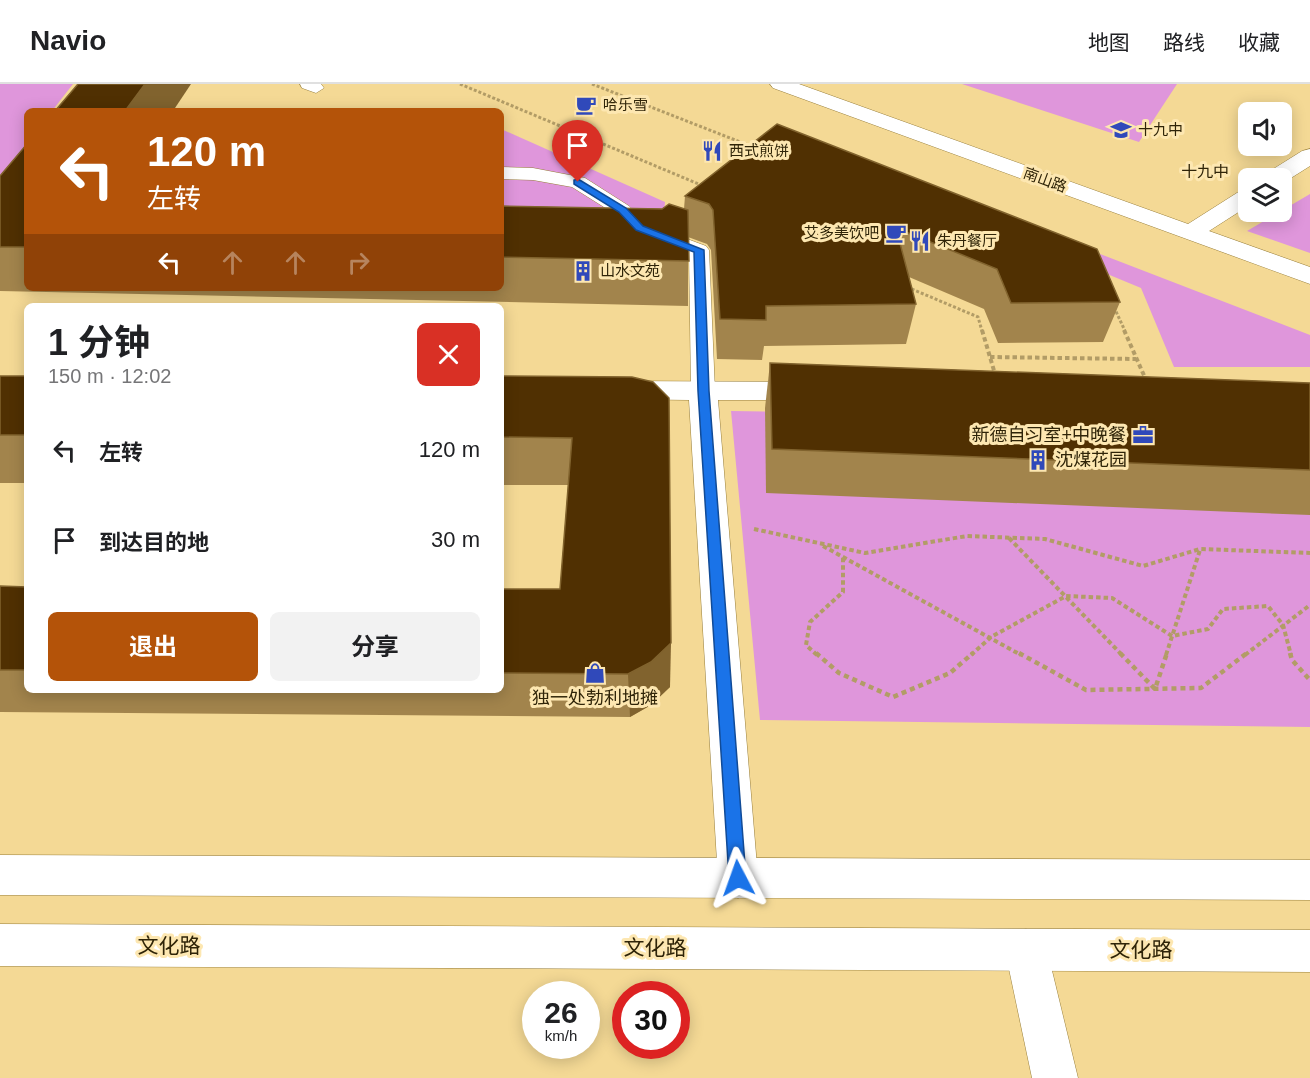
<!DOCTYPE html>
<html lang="zh">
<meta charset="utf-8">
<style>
:root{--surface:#fff;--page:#f2f2f2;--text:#202124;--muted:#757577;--line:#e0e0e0;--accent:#b45309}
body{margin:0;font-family:Arial,"Noto Sans SC",sans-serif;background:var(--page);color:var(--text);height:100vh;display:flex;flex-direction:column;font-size:22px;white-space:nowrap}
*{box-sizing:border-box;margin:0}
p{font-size:20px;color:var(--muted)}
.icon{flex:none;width:33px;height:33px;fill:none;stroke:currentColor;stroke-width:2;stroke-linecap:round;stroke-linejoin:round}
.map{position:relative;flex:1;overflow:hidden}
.panel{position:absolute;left:24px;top:219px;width:480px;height:390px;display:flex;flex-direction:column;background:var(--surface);border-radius:9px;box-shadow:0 3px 15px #0003}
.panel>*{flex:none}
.banner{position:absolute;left:24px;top:24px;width:480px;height:183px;border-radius:9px;box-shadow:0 3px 15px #0003;background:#b45309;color:#fff;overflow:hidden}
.tools{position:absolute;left:1238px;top:18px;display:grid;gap:12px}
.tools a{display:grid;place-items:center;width:54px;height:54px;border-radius:9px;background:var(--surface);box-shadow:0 3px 15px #0003;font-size:30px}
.speed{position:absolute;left:522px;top:897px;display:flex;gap:12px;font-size:30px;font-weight:700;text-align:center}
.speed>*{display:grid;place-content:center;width:78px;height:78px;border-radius:50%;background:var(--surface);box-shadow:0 3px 15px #0003;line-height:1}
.speed small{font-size:15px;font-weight:400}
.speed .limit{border:9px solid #d22;background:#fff;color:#111}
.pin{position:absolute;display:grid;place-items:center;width:51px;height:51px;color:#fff;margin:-62px -26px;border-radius:50% 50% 50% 0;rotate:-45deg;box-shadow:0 0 6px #0007}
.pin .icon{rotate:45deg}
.me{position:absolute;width:66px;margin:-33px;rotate:356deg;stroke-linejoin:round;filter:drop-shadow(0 0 4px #0008)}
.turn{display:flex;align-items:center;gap:21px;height:126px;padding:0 24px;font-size:27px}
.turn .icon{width:78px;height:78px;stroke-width:2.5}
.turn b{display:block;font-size:42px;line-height:51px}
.lanes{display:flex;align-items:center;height:57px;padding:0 24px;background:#0003;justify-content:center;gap:30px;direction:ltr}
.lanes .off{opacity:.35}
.round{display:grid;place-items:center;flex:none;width:63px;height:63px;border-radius:9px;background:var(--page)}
.summary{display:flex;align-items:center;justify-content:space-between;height:102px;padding:0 24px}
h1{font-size:36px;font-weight:700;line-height:45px}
.button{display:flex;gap:12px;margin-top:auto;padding:12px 24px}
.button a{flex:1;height:69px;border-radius:9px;background:var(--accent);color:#fff;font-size:24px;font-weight:700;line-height:69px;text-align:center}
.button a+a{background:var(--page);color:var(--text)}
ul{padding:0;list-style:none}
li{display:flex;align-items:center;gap:18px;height:90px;padding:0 24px}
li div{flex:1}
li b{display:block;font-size:22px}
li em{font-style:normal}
header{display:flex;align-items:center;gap:36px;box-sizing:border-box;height:84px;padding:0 30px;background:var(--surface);border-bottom:2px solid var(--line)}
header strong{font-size:28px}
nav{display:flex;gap:33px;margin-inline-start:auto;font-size:21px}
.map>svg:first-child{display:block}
.green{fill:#df96db}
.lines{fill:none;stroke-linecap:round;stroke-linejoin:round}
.lane-casing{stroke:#987f3c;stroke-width:1}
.street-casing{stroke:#987f3c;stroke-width:1}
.secondary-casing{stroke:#987f3c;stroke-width:1}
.path-far2{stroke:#b29c66;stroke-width:3;stroke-dasharray:3 2;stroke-linecap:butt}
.path-far1{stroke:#b29c66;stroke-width:4;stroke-dasharray:4.5 3;stroke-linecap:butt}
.path{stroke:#b29c66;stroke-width:4.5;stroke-dasharray:5 4;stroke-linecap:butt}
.lane{fill:#fff;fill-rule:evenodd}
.street{fill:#fff;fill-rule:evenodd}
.secondary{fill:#fff;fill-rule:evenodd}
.wall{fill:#a2844c}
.shaded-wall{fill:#81632e}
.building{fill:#503002;stroke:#81632e;stroke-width:1.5}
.route{fill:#1a73e8;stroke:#114b97;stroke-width:1.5}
.labels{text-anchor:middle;stroke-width:6;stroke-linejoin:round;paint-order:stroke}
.far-poi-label{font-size:15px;fill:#2f2408;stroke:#fde7b1;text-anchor:start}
.far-street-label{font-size:15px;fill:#2f2408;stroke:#fde7b1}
.far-neighbourhood-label{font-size:16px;fill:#2f2408;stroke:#fde7b1}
.poi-label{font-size:18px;fill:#2f2408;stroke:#fde7b1;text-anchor:end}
.near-street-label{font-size:21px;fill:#2f2408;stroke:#fde7b1}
</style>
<header>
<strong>Navio</strong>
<nav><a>地图</a><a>路线</a><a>收藏</a></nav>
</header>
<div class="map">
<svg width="1310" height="994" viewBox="0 0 1310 994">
<rect width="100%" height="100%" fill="#f4d995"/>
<g class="green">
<polygon points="0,0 73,0 52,27 27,27 27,60 0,95"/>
<polygon points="962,0 1177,0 1139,58"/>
<polygon points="501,45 665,118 660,164 501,159"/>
<polygon points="1310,110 1310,169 1247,147"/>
<polygon points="1082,163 1310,251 1310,283 1174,283 1141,204 1071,175"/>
<polygon points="731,327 1310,337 1310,643 760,636"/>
</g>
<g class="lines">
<g class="lane-casing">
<g id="lane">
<polygon points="300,0 321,0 324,4 316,9 302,4"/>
<polygon points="501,83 533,84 585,94 629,122 647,140 706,162 709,166 715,307 711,312 703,315 695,312 691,307 689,169 633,148 615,130 572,103 533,96 501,95"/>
</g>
</g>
<g class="street-casing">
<g id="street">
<polygon points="617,297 811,298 821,300 825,307 821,314 811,316 718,316 758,794 752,808 738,814 724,808 718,794 689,316 617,315 607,313 603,306 607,299"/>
<polygon points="1026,845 1041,851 1047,866 1078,994 1032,994 1005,866 1011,851"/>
</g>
</g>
<g class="secondary-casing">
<g id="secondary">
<polygon points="770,0 799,0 1188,140 1240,107 1248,105 1248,122 1209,147 1310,183 1310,200 773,4"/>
<polygon points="1310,65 1310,82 1283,99 1281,99 1281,94 1264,94 1267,89 1302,67"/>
<polygon points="0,771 1310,776 1310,816 0,811"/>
<polygon points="0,840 1310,846 1310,888 0,882"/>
</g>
</g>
<g class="path-far2">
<polyline points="460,0 701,101"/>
<polyline points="592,0 753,63"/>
<polyline points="907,203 978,233 982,247"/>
<polyline points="1114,223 1125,247"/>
</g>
<g class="path-far1">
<polyline points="982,246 995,290"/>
<polyline points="1124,246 1146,296"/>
<polyline points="990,273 1136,275"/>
<polyline points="754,445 865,469 967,452 1045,455 1143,482 1200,465 1310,469"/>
<polyline points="1009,454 1122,571"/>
<polyline points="823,462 1021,571"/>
<polyline points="817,571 806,561 810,538 843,508 843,472"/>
<polyline points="971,571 991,553 1066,512 1112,514 1172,552 1208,545 1223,525 1268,522 1283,541 1291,571"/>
<polyline points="1166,571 1200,466"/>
<polyline points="1245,571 1310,521"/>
</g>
<g class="path">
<polyline points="816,569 839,589 893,613 950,589 973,569"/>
<polyline points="1019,569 1086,606 1201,604 1247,569"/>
<polyline points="1120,569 1155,605 1167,569"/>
<polyline points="1290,569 1292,576 1310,596"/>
</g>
<use href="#lane" class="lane"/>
<use href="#street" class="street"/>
<use href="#secondary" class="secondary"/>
</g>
<g class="wall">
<polygon points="777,40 1120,218 1103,258 998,259 984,225 909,193 916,220 906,260 764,262 762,276 717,275 711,166 707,160 688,153 688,222 0,207 0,92 27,60 27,204 501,204 501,122 684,125 685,112"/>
<polygon points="770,279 1310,299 1310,431 766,409 765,324"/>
<rect x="0" y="292" width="27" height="107"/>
<polygon points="501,292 632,293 670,603 651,621 630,633 0,628 0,503 27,503 27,606 501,606 501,505 560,505 568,401 501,401"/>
</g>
<g class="shaded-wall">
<polygon points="145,0 191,0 173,27 125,27"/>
<polygon points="671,559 670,603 651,621 630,633 628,590"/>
</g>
<g class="building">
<polygon points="78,0 145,0 125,27 55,27"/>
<polygon points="777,40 1097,165 1120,218 1011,219 997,185 896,144 916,220 766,222 766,236 720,235 713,126 709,120 685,112"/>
<polygon points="27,60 27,163 0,163 0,92"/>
<polygon points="669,120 688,126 689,177 501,173 501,122 662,125"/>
<polygon points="770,279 1310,299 1310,386 772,365"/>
<rect x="0" y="292" width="27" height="59"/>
<polygon points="501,292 632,293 653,298 669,314 671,559 651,578 628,590 501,589 501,505 560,505 572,354 501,353"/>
<polygon points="0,502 27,503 27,586 0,586"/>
</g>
<polygon class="route" points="578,95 626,124 643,142 704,166 709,307 746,794 743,800 738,802 732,800 729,794 698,307 694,168 636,146 619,128 574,100 574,96"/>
<defs>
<g id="cafe-bare" transform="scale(1.62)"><path d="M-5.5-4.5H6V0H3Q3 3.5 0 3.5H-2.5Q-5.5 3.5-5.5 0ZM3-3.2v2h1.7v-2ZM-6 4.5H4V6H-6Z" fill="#3049ba" stroke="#fde7b1" stroke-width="2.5" paint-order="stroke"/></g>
<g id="school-bare" transform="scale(1.62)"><path d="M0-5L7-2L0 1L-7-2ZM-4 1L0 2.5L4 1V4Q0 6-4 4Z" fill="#3049ba" stroke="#fde7b1" stroke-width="2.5" paint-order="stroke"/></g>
<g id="restaurant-bare" transform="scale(1.62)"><path d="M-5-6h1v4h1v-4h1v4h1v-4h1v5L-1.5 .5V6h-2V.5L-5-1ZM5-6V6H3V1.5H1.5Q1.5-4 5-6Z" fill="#3049ba" stroke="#fde7b1" stroke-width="2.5" paint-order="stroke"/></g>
<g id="building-bare" transform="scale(1.62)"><path d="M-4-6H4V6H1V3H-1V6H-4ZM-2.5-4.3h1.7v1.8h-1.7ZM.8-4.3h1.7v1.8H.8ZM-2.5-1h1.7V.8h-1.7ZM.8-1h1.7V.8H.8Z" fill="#3049ba" stroke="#fde7b1" stroke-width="2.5" paint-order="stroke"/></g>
<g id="office-bare" transform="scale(1.62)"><path d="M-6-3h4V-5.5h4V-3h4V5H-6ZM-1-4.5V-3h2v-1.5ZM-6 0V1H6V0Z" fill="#3049ba" stroke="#fde7b1" stroke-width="2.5" paint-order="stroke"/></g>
<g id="shop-bare" transform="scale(1.62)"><path d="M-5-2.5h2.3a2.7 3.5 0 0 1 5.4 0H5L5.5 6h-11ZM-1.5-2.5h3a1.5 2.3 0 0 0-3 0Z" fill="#3049ba" stroke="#fde7b1" stroke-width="2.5" paint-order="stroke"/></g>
</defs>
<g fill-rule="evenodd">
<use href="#cafe-bare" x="586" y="21"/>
<use href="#school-bare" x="1121" y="46"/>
<use href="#restaurant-bare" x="712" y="67"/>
<use href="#cafe-bare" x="896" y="149"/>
<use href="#restaurant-bare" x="920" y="157"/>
<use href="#building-bare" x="583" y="187"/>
<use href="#office-bare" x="1143" y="351"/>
<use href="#building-bare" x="1038" y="376"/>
<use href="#shop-bare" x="595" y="589"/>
</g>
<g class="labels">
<g class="far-poi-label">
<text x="603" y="26">哈乐雪</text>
<text x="1138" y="51">十九中</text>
<text x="729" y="72">西式煎饼</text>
<text x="879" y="154" text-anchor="end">艾多美饮吧</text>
<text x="937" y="162">朱丹餐厅</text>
<text x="600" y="192">山水文苑</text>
</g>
<g class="far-street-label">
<text transform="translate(1045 96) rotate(20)" y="5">南山路</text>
</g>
<g class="far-neighbourhood-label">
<text x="1205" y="93">十九中</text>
</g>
<g class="poi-label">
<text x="1126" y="357">新德自习室+中晚餐</text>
<text x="1055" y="382" text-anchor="start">沈煤花园</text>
<text x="595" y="620" text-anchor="middle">独一处勃利地摊</text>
</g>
<g class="near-street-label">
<text x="169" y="869">文化路</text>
<text x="655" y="871">文化路</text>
<text x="1141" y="873">文化路</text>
</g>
</g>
</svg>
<div class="tools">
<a><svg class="icon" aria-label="sound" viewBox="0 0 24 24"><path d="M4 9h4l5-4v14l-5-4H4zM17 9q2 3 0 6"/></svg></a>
<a><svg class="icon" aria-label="layers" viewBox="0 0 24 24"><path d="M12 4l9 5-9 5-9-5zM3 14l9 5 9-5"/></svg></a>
</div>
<div class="speed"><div>26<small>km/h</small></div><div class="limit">30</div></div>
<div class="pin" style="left:578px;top:98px;background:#d93025"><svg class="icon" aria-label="arrive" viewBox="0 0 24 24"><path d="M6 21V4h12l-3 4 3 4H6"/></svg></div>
<svg class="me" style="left:738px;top:794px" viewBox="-20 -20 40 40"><path d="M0-17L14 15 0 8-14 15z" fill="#1a73e8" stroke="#fff" stroke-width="4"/></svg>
<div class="banner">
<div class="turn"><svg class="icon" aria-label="left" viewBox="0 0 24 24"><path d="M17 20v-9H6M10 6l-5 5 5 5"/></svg><div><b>120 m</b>左转</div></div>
<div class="lanes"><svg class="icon" aria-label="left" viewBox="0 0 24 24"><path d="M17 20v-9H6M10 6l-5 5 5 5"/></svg><svg class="icon off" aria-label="ahead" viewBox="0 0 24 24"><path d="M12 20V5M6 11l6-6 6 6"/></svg><svg class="icon off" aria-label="ahead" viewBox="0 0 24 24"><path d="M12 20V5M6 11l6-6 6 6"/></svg><svg class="icon off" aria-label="right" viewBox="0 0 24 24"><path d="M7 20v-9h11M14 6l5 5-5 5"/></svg></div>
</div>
<section class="panel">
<div class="summary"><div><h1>1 分钟</h1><p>150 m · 12:02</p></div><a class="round" style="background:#d93025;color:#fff"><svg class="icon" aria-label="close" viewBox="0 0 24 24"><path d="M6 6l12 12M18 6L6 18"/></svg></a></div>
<ul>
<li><svg class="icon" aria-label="left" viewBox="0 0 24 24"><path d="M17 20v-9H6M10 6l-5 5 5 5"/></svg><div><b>左转</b></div><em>120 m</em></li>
<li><svg class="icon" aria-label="arrive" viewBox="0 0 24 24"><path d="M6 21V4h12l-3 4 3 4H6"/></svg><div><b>到达目的地</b></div><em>30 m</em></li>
</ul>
<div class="button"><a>退出</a><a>分享</a></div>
</section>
</div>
